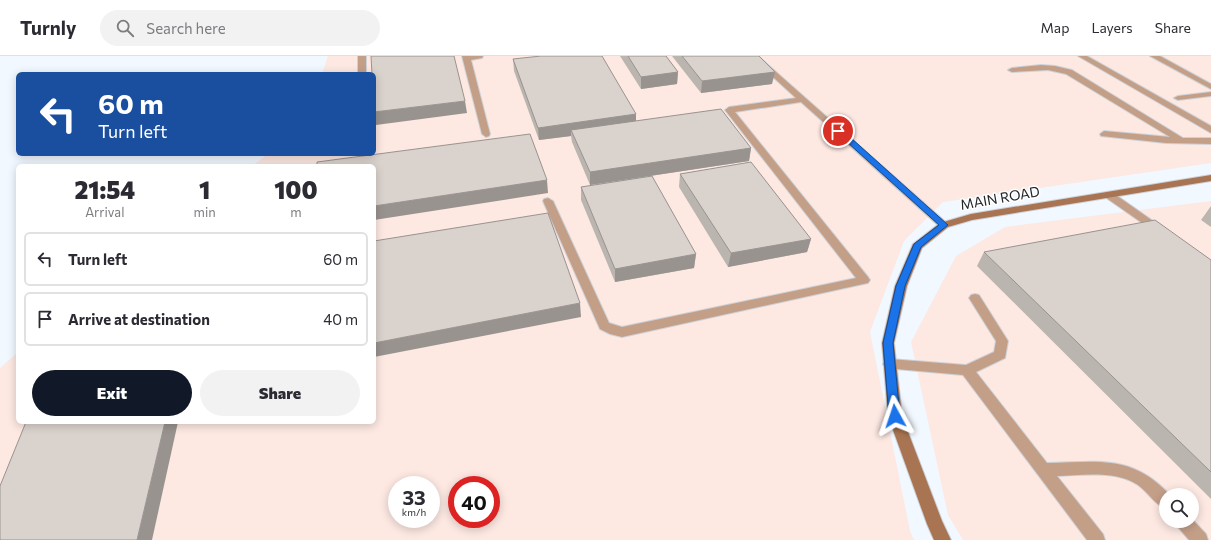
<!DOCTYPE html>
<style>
:root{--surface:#fff;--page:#f2f2f3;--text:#2b2b33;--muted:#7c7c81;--line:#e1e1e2;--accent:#111827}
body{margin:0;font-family:Commissioner,sans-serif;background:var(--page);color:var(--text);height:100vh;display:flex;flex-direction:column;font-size:15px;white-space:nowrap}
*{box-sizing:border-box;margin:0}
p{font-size:13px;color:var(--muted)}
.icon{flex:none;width:22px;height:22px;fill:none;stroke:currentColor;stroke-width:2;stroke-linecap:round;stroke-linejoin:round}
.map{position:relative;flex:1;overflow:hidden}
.side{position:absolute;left:16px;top:108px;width:360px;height:260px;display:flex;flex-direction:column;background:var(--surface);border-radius:6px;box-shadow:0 2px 10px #0003}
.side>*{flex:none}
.guide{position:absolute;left:16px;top:16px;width:360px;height:84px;border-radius:6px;box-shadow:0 2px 10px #0003;background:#1a4fa0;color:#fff;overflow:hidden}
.fabs{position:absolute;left:1159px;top:432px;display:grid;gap:8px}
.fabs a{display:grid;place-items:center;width:40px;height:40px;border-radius:50%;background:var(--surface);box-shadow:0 2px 10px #0003;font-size:20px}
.speed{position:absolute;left:388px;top:420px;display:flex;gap:8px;font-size:20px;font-weight:700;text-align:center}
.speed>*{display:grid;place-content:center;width:52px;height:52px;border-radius:50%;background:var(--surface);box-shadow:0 2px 10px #0003;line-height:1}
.speed small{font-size:10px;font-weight:400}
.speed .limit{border:6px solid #d22;background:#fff;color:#111}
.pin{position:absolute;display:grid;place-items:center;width:34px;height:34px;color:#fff;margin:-17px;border:2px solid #fff;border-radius:50%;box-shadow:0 1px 4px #0007}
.me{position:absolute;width:44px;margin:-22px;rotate:355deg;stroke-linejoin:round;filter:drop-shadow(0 0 3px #0008)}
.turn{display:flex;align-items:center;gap:14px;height:84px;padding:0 16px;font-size:18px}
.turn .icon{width:52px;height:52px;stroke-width:2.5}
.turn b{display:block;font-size:28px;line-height:34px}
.eta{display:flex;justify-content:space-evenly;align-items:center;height:68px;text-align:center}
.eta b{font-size:24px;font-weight:800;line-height:28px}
.button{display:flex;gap:8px;margin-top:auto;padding:8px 16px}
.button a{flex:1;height:46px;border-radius:24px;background:var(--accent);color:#fff;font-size:16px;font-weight:800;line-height:46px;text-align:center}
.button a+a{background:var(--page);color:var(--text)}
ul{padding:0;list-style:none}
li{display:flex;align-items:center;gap:12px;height:54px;margin:0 8px 6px;padding:0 8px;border:2px solid var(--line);border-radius:6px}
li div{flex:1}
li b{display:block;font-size:15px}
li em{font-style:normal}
header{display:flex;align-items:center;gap:24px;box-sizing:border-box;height:56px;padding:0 20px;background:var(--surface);border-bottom:1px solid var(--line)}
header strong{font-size:19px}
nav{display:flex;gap:22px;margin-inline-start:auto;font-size:14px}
.search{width:280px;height:36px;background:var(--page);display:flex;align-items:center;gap:10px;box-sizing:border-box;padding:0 14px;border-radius:22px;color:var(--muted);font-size:15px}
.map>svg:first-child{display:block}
.industrial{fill:#fde8e2;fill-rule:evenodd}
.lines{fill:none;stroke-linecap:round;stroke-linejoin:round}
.lane-casing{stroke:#cdd2d8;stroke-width:2}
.street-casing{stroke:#cdd2d8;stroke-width:2}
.secondary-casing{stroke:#cdd2d8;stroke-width:2}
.lane{fill:#c49f88;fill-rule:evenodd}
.street{fill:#c49f88;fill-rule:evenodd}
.secondary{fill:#a87452;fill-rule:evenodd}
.wall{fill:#bbb5b0}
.shaded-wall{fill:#999390}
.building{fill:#dad2cd;stroke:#999390}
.route{fill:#1a73e8;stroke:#114b97}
.labels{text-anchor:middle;stroke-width:3;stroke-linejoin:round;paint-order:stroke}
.street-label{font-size:14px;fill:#232527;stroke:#fff}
</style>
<header>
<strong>Turnly</strong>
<div class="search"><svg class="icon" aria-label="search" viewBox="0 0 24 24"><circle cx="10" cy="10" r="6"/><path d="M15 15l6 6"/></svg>Search here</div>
<nav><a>Map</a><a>Layers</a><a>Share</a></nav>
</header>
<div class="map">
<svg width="1211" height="484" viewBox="0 0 1211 484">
<rect width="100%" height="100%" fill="#f2f8ff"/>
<g class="industrial">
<path d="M328 0H1211V107L943 146 904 185 870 276 910 475 914 484H0V312L18 296V366H374V110H252L268 98H374V18H322ZM397 429H431V463H397ZM457 429H491V463H457Z"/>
<path d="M1211 145V484H963L948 459 911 286 956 200 1005 171ZM1166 439H1192V465H1166Z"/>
</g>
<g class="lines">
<g class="lane-casing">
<g id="lane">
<rect x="358" y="0" width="8" height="18"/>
<polygon points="462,0 483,0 482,2 471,4 490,78 489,80 486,81 482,78"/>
<polygon points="750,0 758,0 949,169 948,171 940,171 801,46 735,56 868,221 870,224 868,227 622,281 610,278 600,273 543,145 544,143 548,142 553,145 609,267 622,271 856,222 725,54 729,51 796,42"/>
<polygon points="1078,0 1087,0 1211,70 1211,77"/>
<polygon points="1041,9 1055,10 1072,14 1183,82 1211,82 1211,88 1166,87 1101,80 1100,78 1104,75 1170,81 1066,18 1048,14 1012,16 1008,14 1012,12"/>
<polygon points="1109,136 1113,137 1163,172 1164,174 1163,176 1155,176 1105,141 1104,139 1105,137"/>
<path d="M975 238 979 239 1008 285 1005 302 976 316 1047 407C1098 406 1132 398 1170 439H1166V453C1155 449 1148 436 1138 429 1116 414 1082 419 1057 420L1103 478 1105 484H1087L963 319 885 312 883 308 885 304 890 303 966 309 994 296 996 285 969 242 971 239Z"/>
<polygon points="1192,463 1206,478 1208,484 1189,484 1177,470 1175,465 1192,465"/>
</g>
</g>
<g class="street-casing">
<g id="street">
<polygon points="1150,0 1160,0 1211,28 1211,33"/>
<polygon points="1211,36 1211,40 1178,44 1174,42 1178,40"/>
</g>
</g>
<g class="secondary-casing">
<polygon id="secondary" points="1211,119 1211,125 972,164 948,171 922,192 907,230 894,287 902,360 942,465 951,484 934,484 927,468 888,360 882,287 895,230 913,188 940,167 971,158"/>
</g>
<use href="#lane" class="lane"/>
<use href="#street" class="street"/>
<use href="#secondary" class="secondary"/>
</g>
<g class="wall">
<polygon points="620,0 666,0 678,16 677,28 641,33"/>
<polygon points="672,0 759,0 772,28 701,37"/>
<polygon points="513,3 636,65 751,92 749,105 590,129 572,86 571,80 539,84 514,15"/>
<polygon points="680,118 811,183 807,196 728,211 679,131"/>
<polygon points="581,131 696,198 694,212 615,226 581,144"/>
<polygon points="1211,150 1211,171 1201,164"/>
<polygon points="984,196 1211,204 1211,443 977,210"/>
</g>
<g class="shaded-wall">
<polygon points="678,16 677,28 641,33 641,21"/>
<polygon points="775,16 772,28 701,37 702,25"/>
<polygon points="465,45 467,57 376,69 374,60 374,56"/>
<polygon points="636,58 636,71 571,74 571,80 539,84 538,72"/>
<polygon points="751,92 749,105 590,129 590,116"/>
<polygon points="547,124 548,137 374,164 374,150"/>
<polygon points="811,183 807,196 728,211 731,197"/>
<polygon points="696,198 694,212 615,226 615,213"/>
<polygon points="580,247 581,261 374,301 374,287"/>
<polygon points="165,366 178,366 152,484 137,484"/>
</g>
<g class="building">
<polygon points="371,0 454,0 465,45 374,56 374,18 372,18"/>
<polygon points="541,0 602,0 636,58 538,72 513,3"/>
<polygon points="628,0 666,0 678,16 641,21"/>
<polygon points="682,0 759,0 775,16 702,25"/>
<polygon points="721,53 751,92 590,116 571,74"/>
<polygon points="530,78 547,124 374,150 374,110 317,110 317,106"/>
<polygon points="751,106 811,183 731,197 680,118"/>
<polygon points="652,120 696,198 615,213 581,131"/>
<polygon points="548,157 580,247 374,287 374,185"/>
<polygon points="1155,164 1211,204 1211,416 984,196"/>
<polygon points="26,366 165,366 137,484 0,484 0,430"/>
</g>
<polygon class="route" points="836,73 841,73 948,169 921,191 905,230 893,287 900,360 899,363 895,365 891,363 889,360 883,287 896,230 914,188 939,169 836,76"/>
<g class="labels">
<g class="street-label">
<text transform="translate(1000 142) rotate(-10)" y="5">MAIN ROAD</text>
</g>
</g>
</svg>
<div class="fabs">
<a><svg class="icon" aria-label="search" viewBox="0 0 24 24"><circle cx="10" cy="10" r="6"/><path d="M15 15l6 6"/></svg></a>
</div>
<div class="speed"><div>33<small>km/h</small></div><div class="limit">40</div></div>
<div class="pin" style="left:838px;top:75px;background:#d93025"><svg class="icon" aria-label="arrive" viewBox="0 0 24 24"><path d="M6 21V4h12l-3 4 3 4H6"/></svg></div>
<svg class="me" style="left:895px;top:360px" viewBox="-20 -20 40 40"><path d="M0-17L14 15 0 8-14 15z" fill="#1a73e8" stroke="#fff" stroke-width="4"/></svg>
<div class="guide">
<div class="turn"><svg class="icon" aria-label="left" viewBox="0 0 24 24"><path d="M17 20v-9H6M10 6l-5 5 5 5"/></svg><div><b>60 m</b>Turn left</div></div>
</div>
<section class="side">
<div class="eta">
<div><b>21:54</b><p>Arrival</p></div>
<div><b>1</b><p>min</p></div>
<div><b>100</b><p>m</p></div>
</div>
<ul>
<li><svg class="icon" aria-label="left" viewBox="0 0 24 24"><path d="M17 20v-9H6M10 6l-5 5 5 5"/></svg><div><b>Turn left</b></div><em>60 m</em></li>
<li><svg class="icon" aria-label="arrive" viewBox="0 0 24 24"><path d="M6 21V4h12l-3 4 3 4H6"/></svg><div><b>Arrive at destination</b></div><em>40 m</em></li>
</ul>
<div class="button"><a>Exit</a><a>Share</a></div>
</section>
</div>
